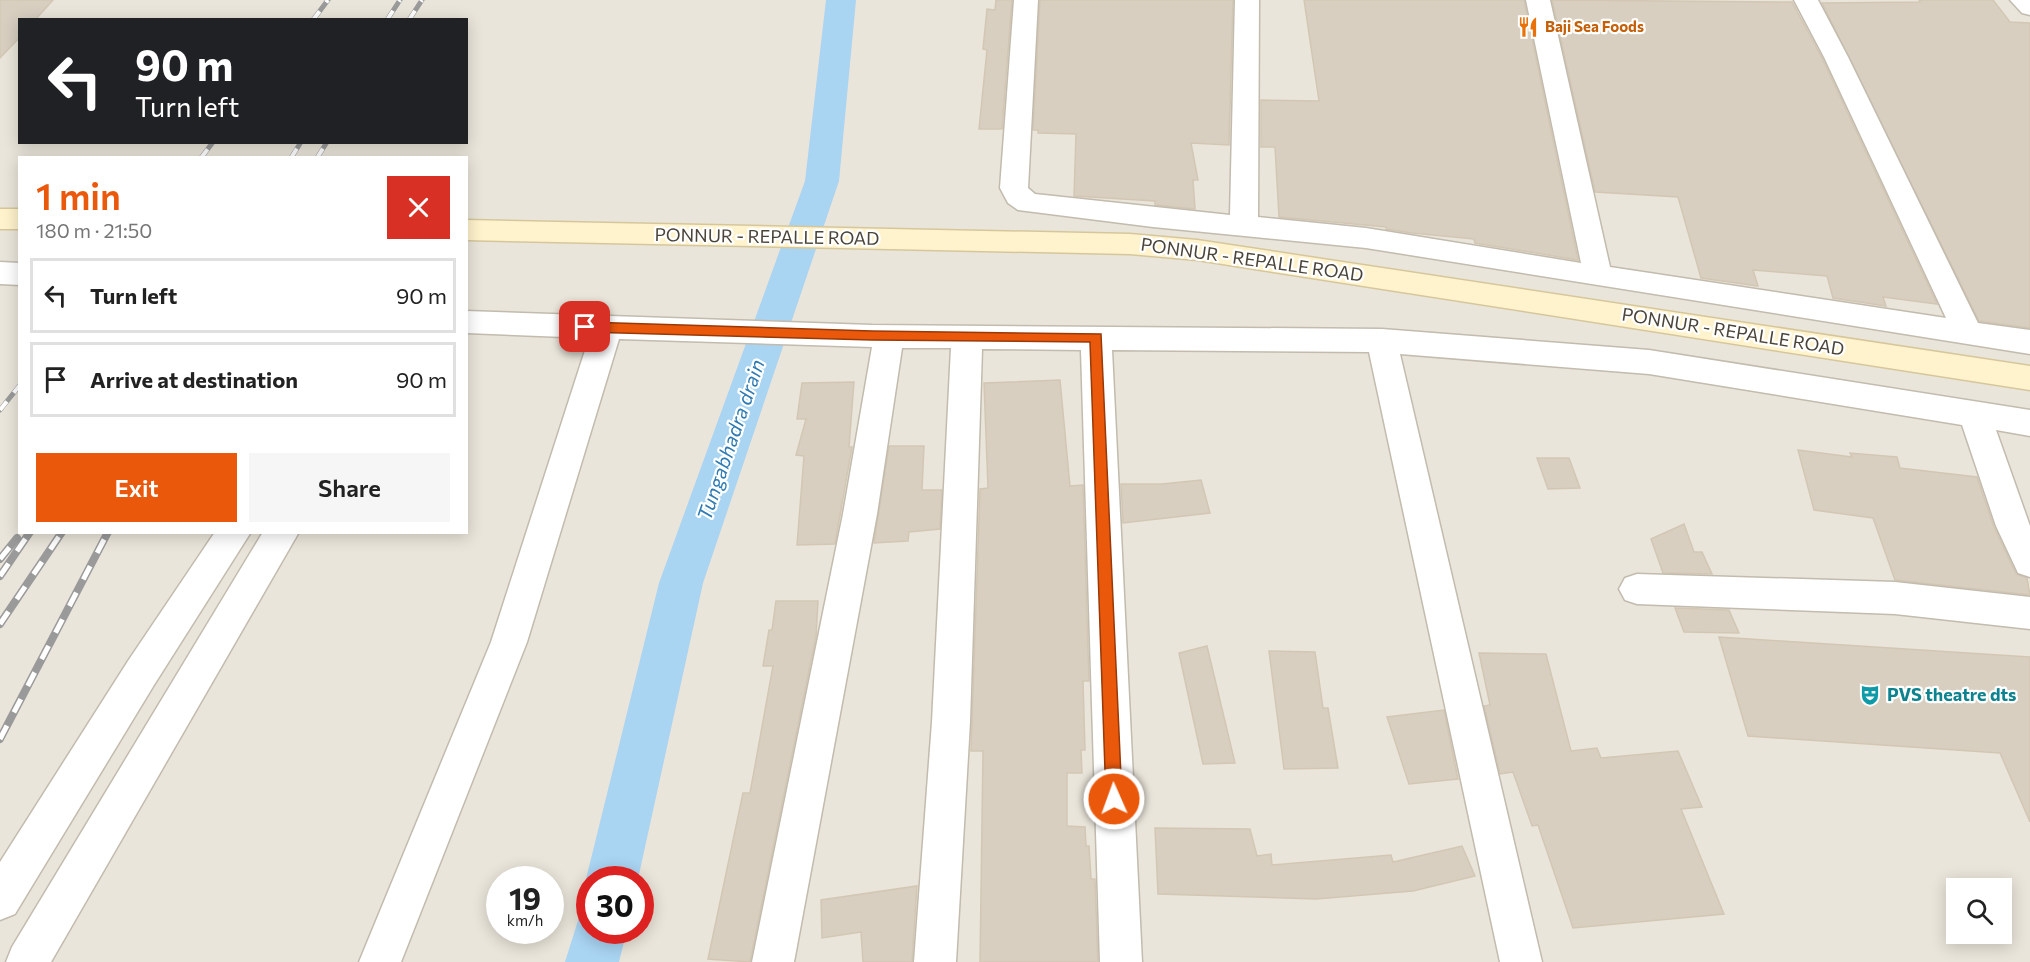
<!DOCTYPE html>
<meta charset="utf-8">
<style>
:root{--surface:#fff;--page:#f6f6f6;--text:#222;--muted:#767676;--line:#e0e0e0;--accent:#ea580c}
body{margin:0;font-family:Commissioner,sans-serif;background:var(--page);color:var(--text);height:100vh;display:flex;flex-direction:column;font-size:22px;white-space:nowrap}
*{box-sizing:border-box;margin:0}
p{font-size:20px;color:var(--muted)}
.icon{flex:none;width:33px;height:33px;fill:none;stroke:currentColor;stroke-width:2;stroke-linecap:round;stroke-linejoin:round}
.map{position:relative;flex:1;overflow:hidden}
.side{position:absolute;left:18px;top:156px;width:450px;height:378px;display:flex;flex-direction:column;background:var(--surface);border-radius:0px;box-shadow:0 3px 15px #0003}
.side>*{flex:none}
.hud{position:absolute;left:18px;top:18px;width:450px;height:126px;border-radius:0px;box-shadow:0 3px 15px #0003;background:#202124;color:#fff;overflow:hidden}
.fabs{position:absolute;left:1946px;top:878px;display:grid;gap:12px}
.fabs a{display:grid;place-items:center;width:66px;height:66px;border-radius:0px;background:var(--surface);box-shadow:0 3px 15px #0003;font-size:30px}
.speed{position:absolute;left:486px;top:866px;display:flex;gap:12px;font-size:30px;font-weight:700;text-align:center}
.speed>*{display:grid;place-content:center;width:78px;height:78px;border-radius:50%;background:var(--surface);box-shadow:0 3px 15px #0003;line-height:1}
.speed small{font-size:15px;font-weight:400}
.speed .limit{border:9px solid #d22;background:#fff;color:#111}
.pin{position:absolute;display:grid;place-items:center;width:51px;height:51px;color:#fff;margin:-26px;border-radius:12px;box-shadow:0 3px 9px #0006}
.me{position:absolute;width:66px;margin:-33px;rotate:358deg;stroke-linejoin:round;filter:drop-shadow(0 0 4px #0008)}
.turn{display:flex;align-items:center;gap:21px;height:126px;padding:0 18px;font-size:27px}
.turn .icon{width:78px;height:78px;stroke-width:2.5}
.turn b{display:block;font-size:42px;line-height:51px}
.round{display:grid;place-items:center;flex:none;width:63px;height:63px;border-radius:0px;background:var(--page)}
.summary{display:flex;align-items:center;justify-content:space-between;height:102px;padding:0 18px}
h1{font-size:36px;font-weight:600;line-height:45px;color:var(--accent)}
.button{display:flex;gap:12px;margin-top:auto;padding:12px 18px}
.button a{flex:1;height:69px;border-radius:0px;background:var(--accent);color:#fff;font-size:24px;font-weight:600;line-height:69px;text-align:center}
.button a+a{background:var(--page);color:var(--text)}
ul{padding:0;list-style:none}
li{display:flex;align-items:center;gap:18px;height:75px;margin:0 12px 9px;padding:0 6px;border:3px solid var(--line);border-radius:0px}
li div{flex:1}
li b{display:block;font-size:22px}
li em{font-style:normal}
.map>svg:first-child{display:block}
.residential{fill:#eae5da;fill-rule:evenodd}
.lines{fill:none;stroke-linecap:round;stroke-linejoin:round}
.canal{fill:#a9d4f2;fill-rule:evenodd}
.building{fill:#d8cfc1;stroke:#d3c7b4;stroke-width:1.5}
.street-casing{stroke:#c2bbae;stroke-width:3}
.secondary-casing{stroke:#d6c79b;stroke-width:3}
.street{fill:#fff;fill-rule:evenodd}
.secondary{fill:#fff3cd;fill-rule:evenodd}
.rail-far1-casing{stroke:#9a9a9a;stroke-width:5}
.rail-casing{stroke:#9a9a9a;stroke-width:8}
.rail-far1{stroke:#fff;stroke-width:4;stroke-dasharray:11;stroke-linecap:butt}
.rail{stroke:#fff;stroke-width:5;stroke-dasharray:15;stroke-linecap:butt}
.route{fill:#ea580c;stroke:#983908;stroke-width:1.5}
.labels{text-anchor:middle;stroke-width:4.5;stroke-linejoin:round;paint-order:stroke}
.far-food-label{font-size:15px;font-weight:bold;fill:#c56008;stroke:#fff;text-anchor:start}
.street-label{font-size:18px;fill:#4b4439;stroke:#fff}
.culture-label{font-size:18px;font-weight:bold;fill:#0d838f;stroke:#fff;text-anchor:start}
.water-label{font-size:20px;font-style:italic;fill:#2e7ab2;stroke:#fff}
</style>
<div class="map">
<svg width="2030" height="962" viewBox="0 0 2030 962">
<rect width="100%" height="100%" fill="#f6f3ec"/>
<path class="residential" d="M0 0H2030V962H0ZM20 20H466V142H20ZM20 158H466V532H20ZM500 879H550V930H500ZM590 879H640V930H590ZM1956 888H2001V933H1956Z"/>
<g class="lines">
<g class="canal">
<polygon points="826,0 856,0 839,181 703,583 638,879 590,879 590,887 586,879 659,583 805,181"/>
<polygon points="590,908 590,930 627,930 619,962 565,962 581,911"/>
</g>
</g>
<g class="building">
<polygon points="0,0 53,0 35,20 20,20 20,37 0,58"/>
<polygon points="996,0 1012,0 1002,129 979,129 987,50 983,49 987,9 995,10"/>
<polygon points="1040,0 1233,0 1229,145 1191,143 1198,180 1193,180 1195,209 1155,205 1155,201 1074,196 1076,134 1038,133 1038,130 1033,130"/>
<polygon points="1304,0 1524,0 1578,260 1475,243 1474,239 1412,233 1386,229 1386,227 1279,217 1275,147 1261,147 1261,100 1319,101"/>
<polygon points="1552,0 1792,2 1822,58 1937,304 1883,297 1886,306 1833,298 1827,276 1753,270 1758,286 1701,278 1678,197 1595,192"/>
<polygon points="1919,0 1993,0 2010,22 2030,23 2030,328 1979,321 1822,3 1920,2"/>
<polygon points="1060,380 1070,486 1083,485 1089,681 1083,681 1085,750 1081,750 1082,773 1067,773 1067,826 1085,827 1086,846 1089,846 1091,879 1095,879 1098,962 980,962 983,751 971,751 980,489 988,488 984,383"/>
<polygon points="854,382 849,447 852,447 835,544 797,545 804,456 796,455 806,419 797,419 802,383"/>
<polygon points="889,446 924,446 922,490 942,490 940,529 909,532 908,541 874,543"/>
<polygon points="1798,450 1852,457 1850,453 1897,457 1900,468 1977,477 1994,527 2016,574 2027,578 2030,595 1895,580 1873,518 1814,510"/>
<polygon points="1537,458 1569,458 1580,488 1548,489"/>
<polygon points="1201,480 1210,513 1123,523 1121,484 1162,484"/>
<polygon points="1684,524 1694,552 1702,552 1712,574 1663,573 1651,539"/>
<polygon points="776,601 818,601 816,636 750,962 708,959 743,793 750,793 773,666 763,666 769,630 772,630"/>
<polygon points="1675,608 1729,610 1739,633 1684,632"/>
<polygon points="1719,637 2030,657 2030,822 2000,753 1748,736"/>
<polygon points="1207,646 1235,763 1203,764 1179,653"/>
<polygon points="1269,651 1315,652 1323,708 1328,708 1338,768 1284,769"/>
<polygon points="1479,653 1546,654 1571,751 1597,748 1601,758 1678,751 1702,807 1681,809 1724,914 1573,928 1538,825 1532,826 1513,772 1500,774 1484,706 1490,705"/>
<polygon points="1444,710 1458,779 1409,784 1387,717"/>
<polygon points="1155,828 1250,829 1257,856 1271,854 1272,865 1391,855 1393,862 1462,846 1475,876 1413,891 1316,899 1158,894"/>
<polygon points="917,886 912,962 863,962 861,932 822,938 821,900"/>
</g>
<g class="lines">
<g class="street-casing">
<g id="street">
<polygon points="1014,0 1038,0 1028,188 1035,194 1230,215 1235,0 1259,0 1258,217 1366,228 1581,263 1526,0 1550,0 1610,267 1946,318 1824,57 1794,0 1818,0 1848,57 1978,323 2030,330 2030,354 1366,248 1153,227 1018,210 1008,203 1000,188"/>
<polygon points="2010,0 2030,0 2030,15 2022,13"/>
<polygon points="0,262 20,263 20,285 0,284"/>
<polygon points="466,311 872,325 1382,329 1649,350 2030,410 2030,436 1996,430 2030,526 2030,577 2018,573 1996,526 1962,425 1649,374 1400,354 1542,962 1500,962 1369,352 1112,350 1142,962 1100,962 1081,350 982,349 970,722 956,962 914,962 932,722 951,348 902,348 877,514 794,962 752,962 843,514 872,347 619,339 527,642 401,962 359,962 491,642 589,338 466,333"/>
<polygon points="215,532 251,532 154,685 15,914 0,920 0,862 128,661"/>
<polygon points="263,532 299,532 51,962 6,962 12,947"/>
<polygon points="1637,574 1895,582 2030,597 2030,629 1895,614 1637,604 1625,600 1619,589 1625,578"/>
</g>
</g>
<g class="secondary-casing">
<g id="secondary">
<rect x="0" y="209" width="20" height="20"/>
<polygon points="466,220 1130,234 1197,240 2030,366 2030,390 1197,260 1130,254 466,240"/>
</g>
</g>
<use href="#street" class="street"/>
<use href="#secondary" class="secondary"/>
<g class="rail-far1-casing">
<g id="rail-far1">
<polyline points="313,20 328,0"/>
<polyline points="387,20 400,0"/>
<polyline points="409,20 422,0"/>
<polyline points="201,158 213,142"/>
<polyline points="291,158 301,142"/>
<polyline points="317,158 327,142"/>
<polyline points="0,410 20,385"/>
</g>
</g>
<g class="rail-casing">
<g id="rail">
<polyline points="0,559 17,538"/>
<polyline points="0,576 30,532"/>
<polyline points="0,624 62,532"/>
<polyline points="0,739 108,532"/>
</g>
</g>
<use href="#rail-far1" class="rail-far1"/>
<use href="#rail" class="rail"/>
</g>
<polygon class="route" points="585,322 872,331 1101,334 1122,799 1120,805 1114,807 1108,805 1106,799 1090,342 872,340 585,332 578,327"/>
<defs>
<g id="restaurant-bare" transform="scale(1.62)"><path d="M-5-6h1v4h1v-4h1v4h1v-4h1v5L-1.5 .5V6h-2V.5L-5-1ZM5-6V6H3V1.5H1.5Q1.5-4 5-6Z" fill="#e8710a" stroke="#fff" stroke-width="2.5" paint-order="stroke"/></g>
<g id="theatre-bare" transform="scale(1.62)"><path d="M-5-5.5Q0-4 5-5.5V0Q5 5 0 6Q-5 5-5 0ZM-3.3-2.5H-1v1.5H-3.3ZM1-2.5H3.3v1.5H1ZM-2.8 1Q0 5.5 2.8 1Z" fill="#0f9aa8" stroke="#fff" stroke-width="2.5" paint-order="stroke"/></g>
</defs>
<g fill-rule="evenodd">
<use href="#restaurant-bare" x="1528" y="27"/>
<use href="#theatre-bare" x="1870" y="695"/>
</g>
<g class="labels">
<g class="far-food-label">
<text x="1545" y="32">Baji Sea Foods</text>
</g>
<g class="street-label">
<text transform="translate(767 237) rotate(1)" y="6">PONNUR - REPALLE ROAD</text>
<text transform="translate(1252 260) rotate(8)" y="6">PONNUR - REPALLE ROAD</text>
<text transform="translate(1733 332) rotate(9)" y="6">PONNUR - REPALLE ROAD</text>
</g>
<g class="culture-label">
<text x="1887" y="701">PVS theatre dts</text>
</g>
<g class="water-label">
<text transform="translate(731 440) rotate(-71)" y="7">Tungabhadra drain</text>
</g>
</g>
</svg>
<div class="fabs">
<a><svg class="icon" aria-label="search" viewBox="0 0 24 24"><circle cx="10" cy="10" r="6"/><path d="M15 15l6 6"/></svg></a>
</div>
<div class="speed"><div>19<small>km/h</small></div><div class="limit">30</div></div>
<div class="pin" style="left:585px;top:327px;background:#d93025"><svg class="icon" aria-label="arrive" viewBox="0 0 24 24"><path d="M6 21V4h12l-3 4 3 4H6"/></svg></div>
<svg class="me" style="left:1114px;top:799px" viewBox="-20 -20 40 40"><circle r="17" fill="#ea580c" stroke="#fff" stroke-width="3"/><path d="M0-11L8 9 0 5-8 9z" fill="#fff"/></svg>
<div class="hud">
<div class="turn"><svg class="icon" aria-label="left" viewBox="0 0 24 24"><path d="M17 20v-9H6M10 6l-5 5 5 5"/></svg><div><b>90 m</b>Turn left</div></div>
</div>
<section class="side">
<div class="summary"><div><h1>1 min</h1><p>180 m · 21:50</p></div><a class="round" style="background:#d93025;color:#fff"><svg class="icon" aria-label="close" viewBox="0 0 24 24"><path d="M6 6l12 12M18 6L6 18"/></svg></a></div>
<ul>
<li><svg class="icon" aria-label="left" viewBox="0 0 24 24"><path d="M17 20v-9H6M10 6l-5 5 5 5"/></svg><div><b>Turn left</b></div><em>90 m</em></li>
<li><svg class="icon" aria-label="arrive" viewBox="0 0 24 24"><path d="M6 21V4h12l-3 4 3 4H6"/></svg><div><b>Arrive at destination</b></div><em>90 m</em></li>
</ul>
<div class="button"><a>Exit</a><a>Share</a></div>
</section>
</div>
